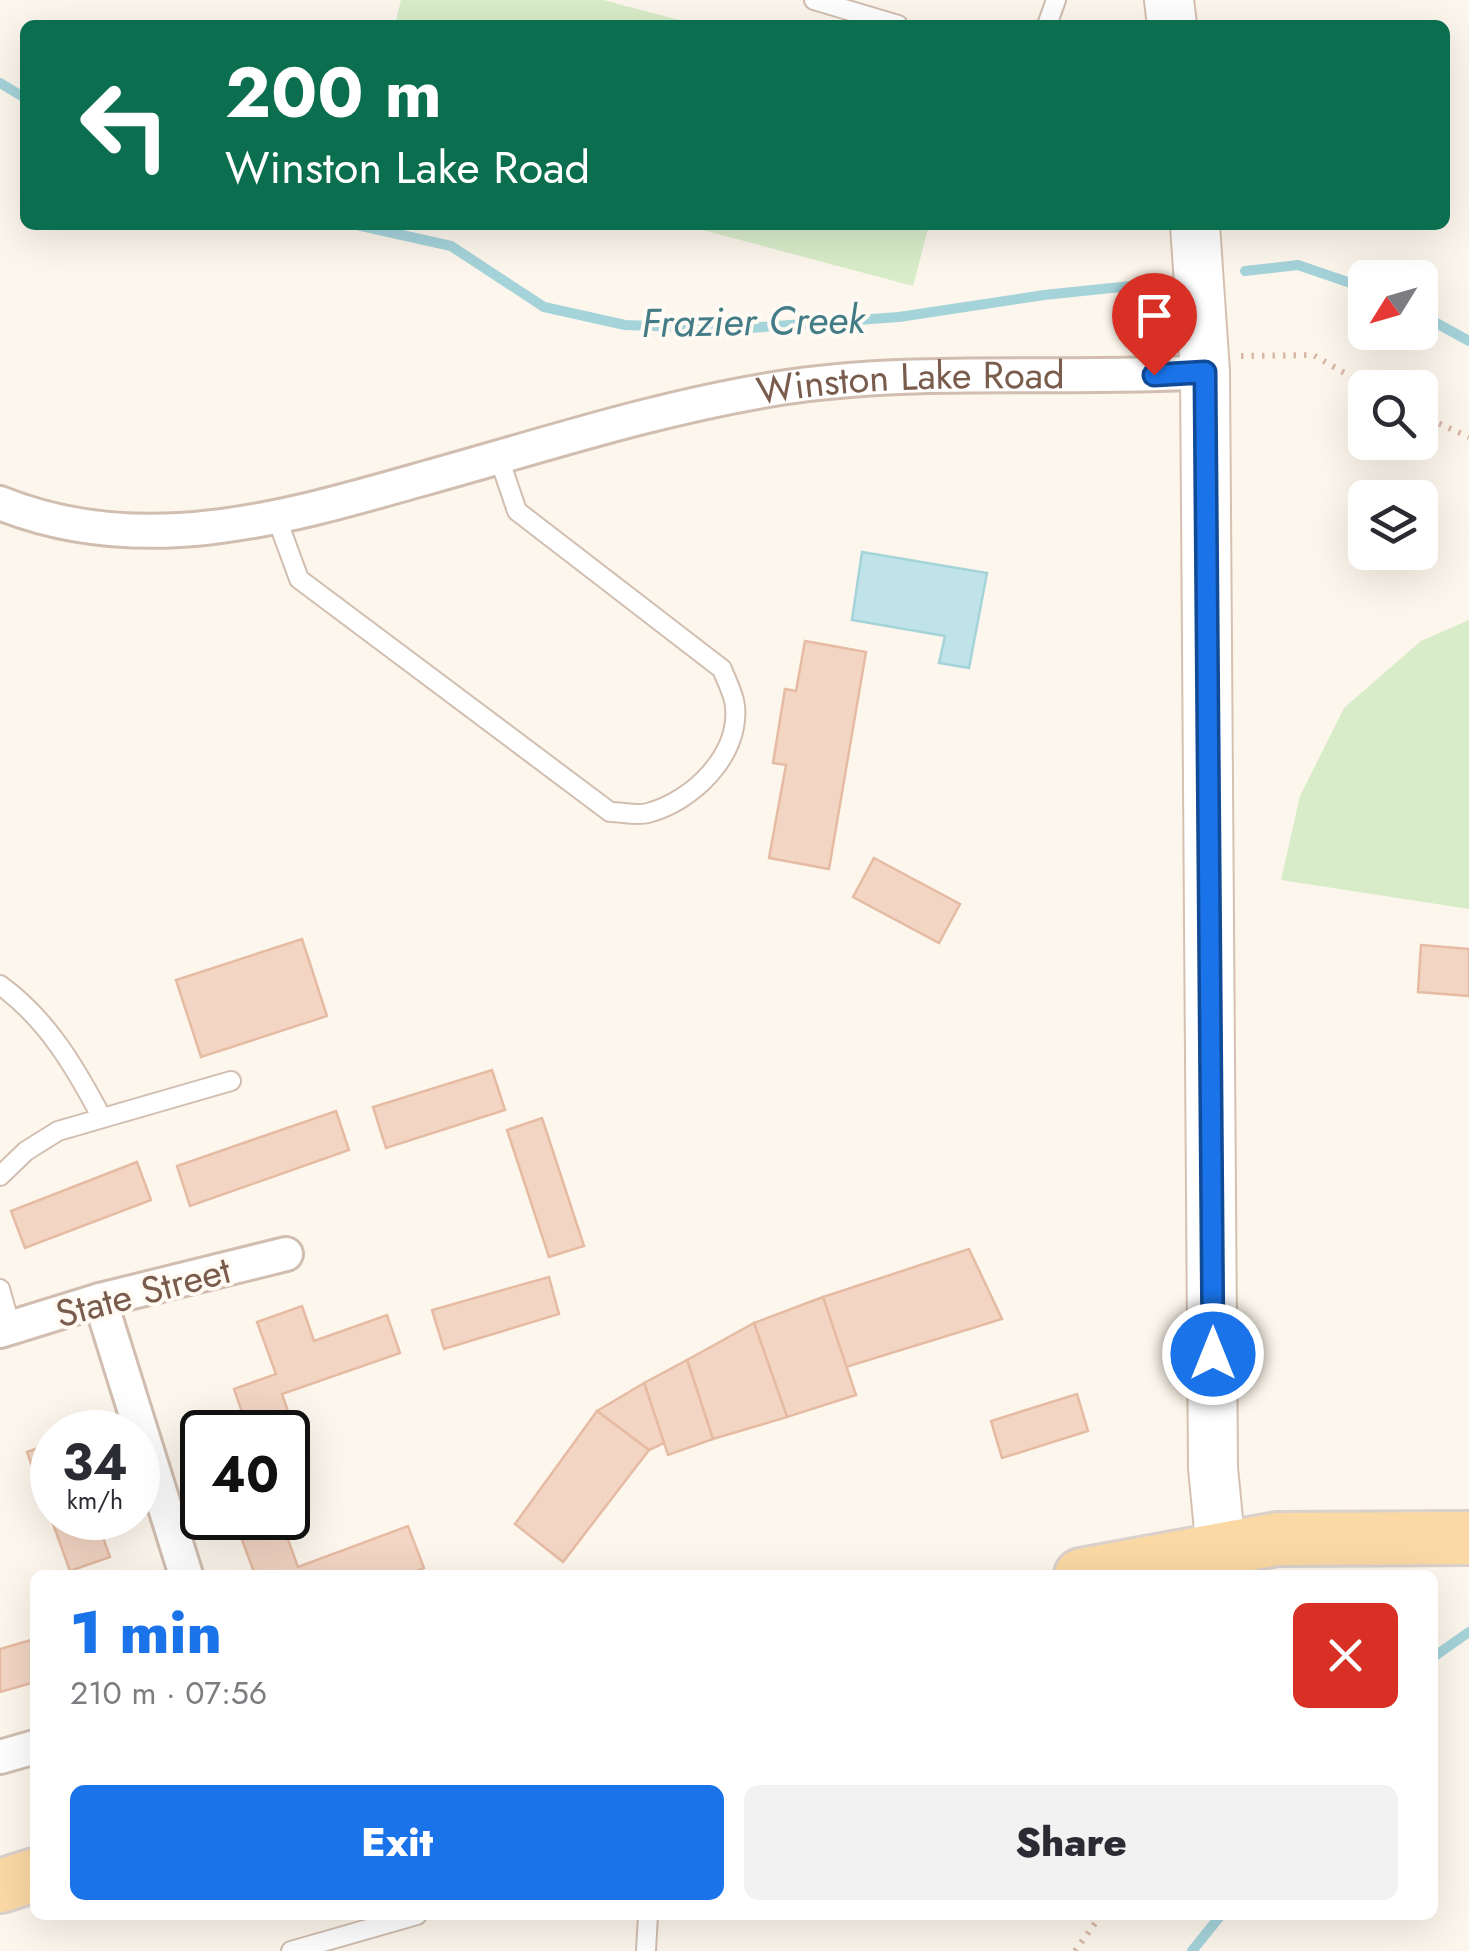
<!DOCTYPE html>
<meta charset="utf-8">
<style>
:root{--surface:#fff;--page:#f2f2f3;--text:#2b2b33;--muted:#7c7c81;--accent:#1a73e8}
body{margin:0;font-family:Jost,sans-serif;background:var(--page);color:var(--text);height:100vh;display:flex;flex-direction:column;font-size:38px;white-space:nowrap}
*{box-sizing:border-box;margin:0}
p{font-size:32px;color:var(--muted)}
.icon{flex:none;width:55px;height:55px;fill:none;stroke:currentColor;stroke-width:2;stroke-linecap:round;stroke-linejoin:round}
.map{position:relative;flex:1;overflow:hidden}
.details{position:absolute;left:30px;top:1570px;width:1408px;height:350px;display:flex;flex-direction:column;background:var(--surface);border-radius:15px;box-shadow:0 10px 40px #0002}
.details>*{flex:none}
.banner{position:absolute;left:20px;top:20px;width:1430px;height:210px;border-radius:15px;box-shadow:0 10px 40px #0002;background:#0b6e4f;color:#fff;overflow:hidden}
.needle{width:65px;rotate:233deg}
.buttons{position:absolute;left:1348px;top:260px;display:grid;gap:20px}
.buttons a{display:grid;place-items:center;width:90px;height:90px;border-radius:15px;background:var(--surface);box-shadow:0 10px 40px #0002;font-size:50px}
.speed{position:absolute;left:30px;top:1410px;display:flex;gap:20px;font-size:50px;font-weight:700;text-align:center}
.speed>*{display:grid;place-content:center;width:130px;height:130px;border-radius:50%;background:var(--surface);box-shadow:0 10px 40px #0002;line-height:1}
.speed small{font-size:25px;font-weight:400}
.speed .limit{border:5px solid #111;border-radius:15px;background:#fff;color:#111}
.pin{position:absolute;display:grid;place-items:center;width:85px;height:85px;color:#fff;margin:-102px -42px;border-radius:50% 50% 50% 0;rotate:-45deg;box-shadow:0 0 10px #0007}
.pin .icon{rotate:45deg}
.me{position:absolute;width:110px;margin:-55px;rotate:0deg;stroke-linejoin:round;filter:drop-shadow(0 0 8px #0008)}
.turn{display:flex;align-items:center;gap:35px;height:210px;padding:0 40px;font-size:45px}
.turn .icon{width:130px;height:130px;stroke-width:2.5}
.turn b{display:block;font-size:70px;line-height:85px}
.round{display:grid;place-items:center;flex:none;width:105px;height:105px;border-radius:15px;background:var(--page)}
.head{display:flex;align-items:center;justify-content:space-between;height:170px;padding:0 40px}
h1{font-size:60px;font-weight:800;line-height:75px;color:var(--accent)}
.cta{display:flex;gap:20px;margin-top:auto;padding:20px 40px}
.cta a{flex:1;height:115px;border-radius:15px;background:var(--accent);color:#fff;font-size:40px;font-weight:800;line-height:115px;text-align:center}
.cta a+a{background:var(--page);color:var(--text)}
.map>svg:first-child{display:block}
.green{fill:#d8ecc9}
.water{fill:#bfe3e8;stroke:#a5d3da;stroke-width:2.5}
.lines{fill:none;stroke-linecap:round;stroke-linejoin:round}
.stream{stroke:#a5d3da;stroke-width:10}
.building{fill:#f3d5c3;stroke:#e6bba3;stroke-width:2.5}
.lane-casing{stroke:#d1beb0;stroke-width:22}
.street-casing{stroke:#d1beb0;stroke-width:38}
.secondary-casing{stroke:#d6c0b0;stroke-width:52}
.primary-casing{stroke:#dad1cd;stroke-width:58}
.path{stroke:#d9b8a5;stroke-width:6;stroke-dasharray:2.5 8;stroke-linecap:butt}
.lane{stroke:#fff;stroke-width:18}
.street{stroke:#fff;stroke-width:32}
.secondary{stroke:#fff;stroke-width:48}
.primary{stroke:#fbd9a5;stroke-width:52}
.route-casing{stroke:#114b97;stroke-width:25}
.route{stroke:#1a73e8;stroke-width:18}
.labels{text-anchor:middle;stroke-width:8;stroke-linejoin:round;paint-order:stroke}
.street-label{font-size:38px;fill:#7a5c4d;stroke:#fffaf3}
.water-label{font-size:40px;font-style:italic;fill:#437c86;stroke:#fffaf3}
</style>
<div class="map">
<svg width="1469" height="1951" viewBox="0 0 1469 1951">
<rect width="100%" height="100%" fill="#fdf6ec"/>
<g class="green">
<polygon points="401,0 603,0 698,25 395,25"/>
<polygon points="684,225 929,225 913,286"/>
<polygon points="1469,620 1469,909 1281,880 1300,796 1344,708 1421,641"/>
</g>
<polygon class="water" points="862,552 987,573 969,668 939,663 945,636 852,620"/>
<g class="lines">
<g class="stream">
<polyline points="0,83 25,98"/>
<polyline points="357,225 451,246 544,307 625,325 735,329 899,317 1044,295 1169,282"/>
<polyline points="1245,271 1298,265 1365,288"/>
<polyline points="1420,314 1469,341"/>
<polyline points="1432,1658 1469,1632"/>
<polyline points="1192,1951 1221,1915"/>
</g>
</g>
<g class="building">
<polygon points="805,641 866,652 829,869 769,858 786,765 773,763 785,689 796,691"/>
<polygon points="874,858 960,904 939,943 853,897"/>
<polygon points="302,939 327,1016 201,1057 176,980"/>
<polygon points="1421,945 1469,949 1469,996 1418,992"/>
<polygon points="492,1070 505,1110 386,1148 373,1107"/>
<polygon points="336,1111 349,1150 190,1206 177,1166"/>
<polygon points="542,1118 584,1246 549,1257 507,1130"/>
<polygon points="137,1162 151,1200 25,1248 11,1211"/>
<polygon points="969,1249 1002,1319 846,1367 823,1297"/>
<polygon points="549,1277 559,1314 444,1349 432,1310"/>
<polygon points="823,1297 856,1395 787,1417 754,1323"/>
<polygon points="302,1306 314,1341 387,1315 400,1353 282,1394 303,1455 288,1460 288,1432 249,1432 234,1389 276,1374 257,1322"/>
<polygon points="754,1323 787,1417 713,1439 687,1360"/>
<polygon points="687,1360 713,1439 668,1455 644,1383"/>
<polygon points="644,1383 664,1443 649,1450 597,1411"/>
<polygon points="1077,1394 1088,1431 1002,1458 991,1421"/>
<polygon points="597,1411 649,1450 563,1562 515,1524"/>
<polygon points="52,1443 52,1518 96,1518 110,1557 70,1571 27,1452"/>
<polygon points="234,1518 280,1518 298,1567 408,1526 424,1568 406,1575 255,1575"/>
<polygon points="35,1639 35,1682 0,1692 0,1649"/>
</g>
<g class="lines">
<g class="lane-casing">
<g id="lane">
<polyline points="814,0 898,25"/>
<polyline points="1047,25 1056,0"/>
<path d="M277 519 299 579 610 812C622 812 637 816 648 813 693 801 740 755 735 706 734 694 726 680 722 669L517 511 499 458"/>
<path d="M0 985C47 1019 75 1067 102 1118"/>
<polyline points="0,1176 26,1151 58,1131 231,1081"/>
<polyline points="0,1289 11,1328"/>
<polyline points="291,1951 417,1915"/>
<polyline points="646,1951 648,1915"/>
</g>
</g>
<g class="street-casing">
<g id="street">
<path id="s1" d="M0 503C144 561 288 517 429 477 544 445 657 408 774 389 916 366 1062 381 1205 372"/>
<polyline points="100,1300 186,1575"/>
<polyline points="0,1331 100,1300 286,1254"/>
<polyline points="0,1757 35,1747"/>
</g>
</g>
<g class="secondary-casing">
<g id="secondary">
<polyline points="1169,0 1172,25"/>
<polyline points="1195,225 1205,372 1213,1468 1221,1550"/>
</g>
</g>
<g class="primary-casing">
<g id="primary">
<polyline points="1081,1575 1277,1539 1469,1538"/>
<polyline points="0,1886 35,1875"/>
</g>
</g>
<g class="path">
<polyline points="1241,356 1313,355 1371,388"/>
<polyline points="1420,415 1469,437"/>
<polyline points="1075,1951 1101,1915"/>
</g>
<use href="#lane" class="lane"/>
<use href="#street" class="street"/>
<use href="#secondary" class="secondary"/>
<use href="#primary" class="primary"/>
</g>
<g class="lines">
<g class="route-casing">
<polyline id="route" points="1154,375 1205,372 1213,1354"/>
</g>
<use href="#route" class="route"/>
</g>
<g class="labels">
<g class="street-label">
<text dy="13" stroke="none"><textPath href="#s1" startOffset="932">Winston Lake Road</textPath></text>
<text transform="translate(143 1292) rotate(-15)" y="13">State Street</text>
</g>
<g class="water-label">
<text transform="translate(753 321) rotate(-1)" y="14">Frazier Creek</text>
</g>
</g>
</svg>
<div class="buttons">
<a><svg class="needle" viewBox="-14 -14 28 28"><path d="M0-13l5 13h-10z" fill="#e53935"/><path d="M0 13l5-13h-10z" fill="#7c7c81"/></svg></a>
<a><svg class="icon" aria-label="search" viewBox="0 0 24 24"><circle cx="10" cy="10" r="6"/><path d="M15 15l6 6"/></svg></a>
<a><svg class="icon" aria-label="layers" viewBox="0 0 24 24"><path d="M12 4l9 5-9 5-9-5zM3 14l9 5 9-5"/></svg></a>
</div>
<div class="speed"><div>34<small>km/h</small></div><div class="limit">40</div></div>
<div class="pin" style="left:1154px;top:375px;background:#d93025"><svg class="icon" aria-label="arrive" viewBox="0 0 24 24"><path d="M6 21V4h12l-3 4 3 4H6"/></svg></div>
<svg class="me" style="left:1213px;top:1354px" viewBox="-20 -20 40 40"><circle r="17" fill="#1a73e8" stroke="#fff" stroke-width="3"/><path d="M0-11L8 9 0 5-8 9z" fill="#fff"/></svg>
<div class="banner">
<div class="turn"><svg class="icon" aria-label="left" viewBox="0 0 24 24"><path d="M17 20v-9H6M10 6l-5 5 5 5"/></svg><div><b>200 m</b>Winston Lake Road</div></div>
</div>
<section class="details">
<div class="head"><div><h1>1 min</h1><p>210 m · 07:56</p></div><a class="round" style="background:#d93025;color:#fff"><svg class="icon" aria-label="close" viewBox="0 0 24 24"><path d="M6 6l12 12M18 6L6 18"/></svg></a></div>
<div class="cta"><a>Exit</a><a>Share</a></div>
</section>
</div>
